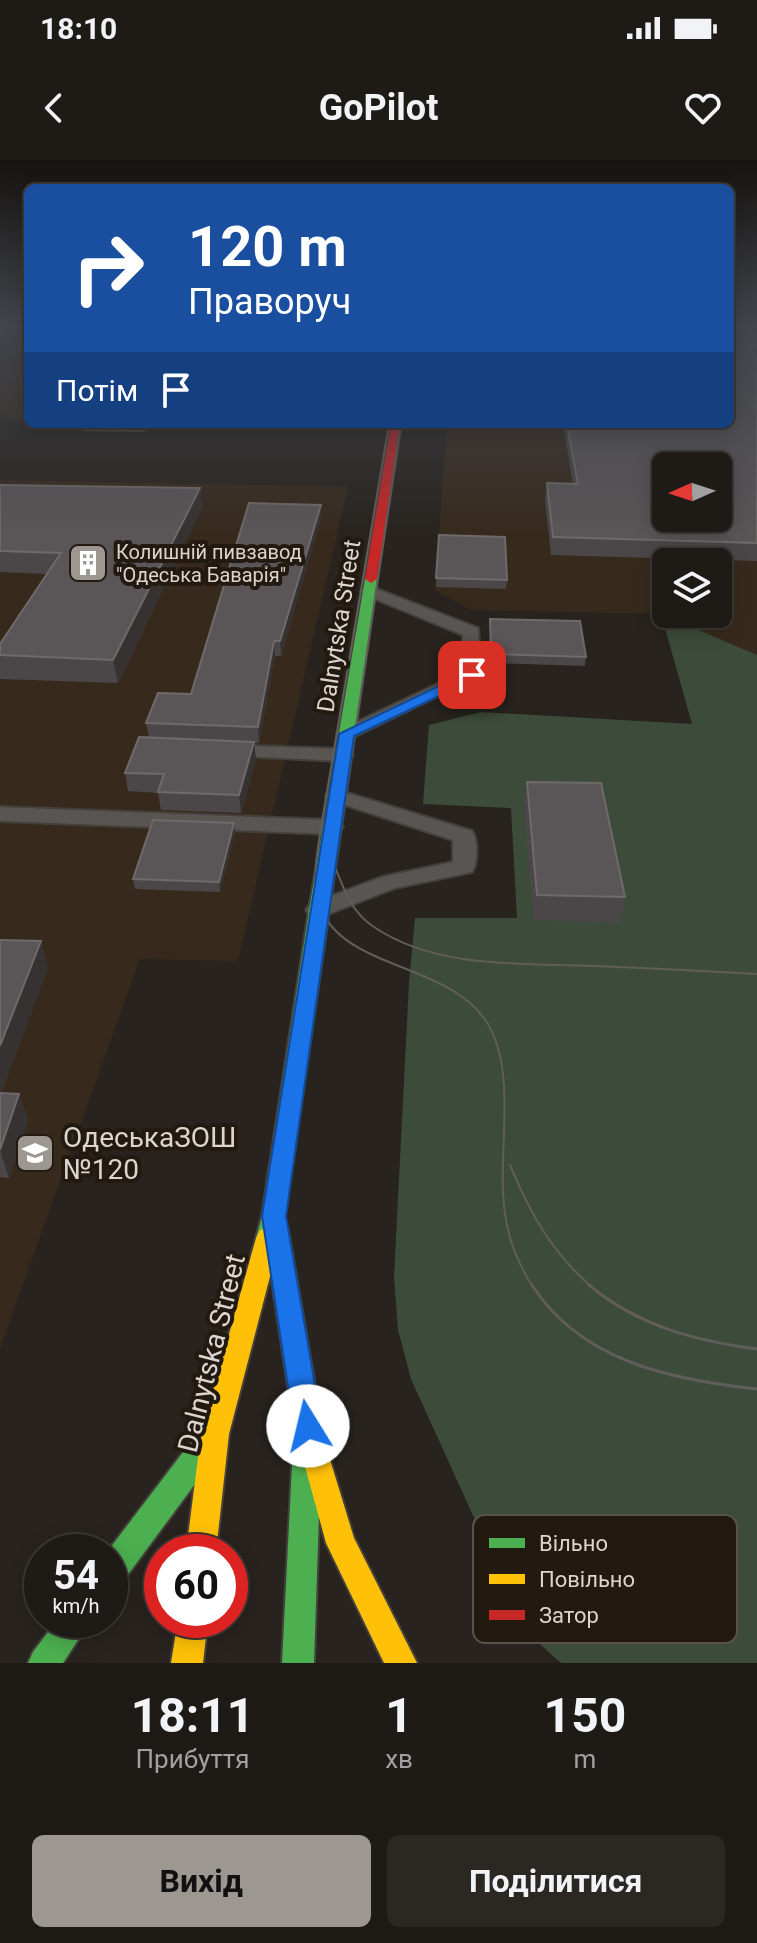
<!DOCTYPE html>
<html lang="uk">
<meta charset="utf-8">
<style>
:root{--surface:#1e1a16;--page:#2b2723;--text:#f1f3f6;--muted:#a1a1a1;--line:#3c3835;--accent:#9c9791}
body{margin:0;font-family:Roboto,sans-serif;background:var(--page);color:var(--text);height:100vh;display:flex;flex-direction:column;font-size:30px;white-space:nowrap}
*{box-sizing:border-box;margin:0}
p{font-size:26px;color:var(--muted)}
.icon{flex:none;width:44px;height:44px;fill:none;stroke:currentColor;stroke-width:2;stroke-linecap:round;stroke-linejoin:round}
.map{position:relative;height:1503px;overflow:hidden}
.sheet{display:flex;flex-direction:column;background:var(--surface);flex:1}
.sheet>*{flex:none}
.hud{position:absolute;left:24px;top:24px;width:710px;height:244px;border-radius:12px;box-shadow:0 4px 20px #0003,0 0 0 2px var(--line);background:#1a4fa0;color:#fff;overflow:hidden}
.needle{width:52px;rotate:267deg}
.buttons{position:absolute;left:652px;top:292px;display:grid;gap:16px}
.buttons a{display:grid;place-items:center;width:80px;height:80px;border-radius:12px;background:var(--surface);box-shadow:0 4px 20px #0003,0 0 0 2px var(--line);font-size:40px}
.speed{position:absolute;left:24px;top:1374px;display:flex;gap:16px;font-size:40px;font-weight:700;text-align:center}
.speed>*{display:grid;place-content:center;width:104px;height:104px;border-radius:50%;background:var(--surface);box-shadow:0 4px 20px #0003,0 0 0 2px var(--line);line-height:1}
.speed small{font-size:20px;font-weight:400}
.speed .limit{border:12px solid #d22;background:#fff;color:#111}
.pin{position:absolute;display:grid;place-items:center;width:68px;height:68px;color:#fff;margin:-34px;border-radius:16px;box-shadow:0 4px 12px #0006}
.me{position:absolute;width:88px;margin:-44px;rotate:351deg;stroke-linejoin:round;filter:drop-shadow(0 0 6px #0008)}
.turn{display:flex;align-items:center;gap:28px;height:168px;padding:0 32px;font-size:36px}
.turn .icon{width:104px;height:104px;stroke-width:2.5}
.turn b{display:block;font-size:56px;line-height:68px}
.then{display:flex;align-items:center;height:76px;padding:0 32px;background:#0003;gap:16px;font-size:30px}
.eta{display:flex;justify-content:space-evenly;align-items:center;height:136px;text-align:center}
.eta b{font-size:48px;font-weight:700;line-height:56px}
.button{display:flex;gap:16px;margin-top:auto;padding:16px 32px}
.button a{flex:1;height:92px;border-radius:12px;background:var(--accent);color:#111;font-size:32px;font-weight:700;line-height:92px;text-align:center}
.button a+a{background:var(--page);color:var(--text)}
.status{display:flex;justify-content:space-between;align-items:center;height:56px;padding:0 40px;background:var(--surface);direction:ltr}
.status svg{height:22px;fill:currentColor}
header{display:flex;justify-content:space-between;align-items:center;height:104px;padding:0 32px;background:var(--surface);font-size:36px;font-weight:700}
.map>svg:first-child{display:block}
.built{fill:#372a1d;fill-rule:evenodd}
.green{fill:#3d4b3a}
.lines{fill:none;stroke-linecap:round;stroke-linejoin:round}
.lane-casing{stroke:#44403c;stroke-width:4}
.fast-casing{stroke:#44403c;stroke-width:4}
.slow-casing{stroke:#44403c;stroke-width:4}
.jam-casing{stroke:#44403c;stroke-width:4}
.lane{fill:#595552;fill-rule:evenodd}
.fast{fill:#4caf50;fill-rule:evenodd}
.slow{fill:#ffc107;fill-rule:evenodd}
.jam{fill:#c62828;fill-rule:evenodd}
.tram-far1{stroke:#605d5a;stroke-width:2}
.tram{stroke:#605d5a;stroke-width:3}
.wall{fill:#4b4748}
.shaded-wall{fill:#363231}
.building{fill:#5a5657;stroke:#6e6a6a;stroke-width:2;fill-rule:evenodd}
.route{fill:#1a73e8;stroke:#114b97;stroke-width:2}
.labels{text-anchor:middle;stroke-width:8;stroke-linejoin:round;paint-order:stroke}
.far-poi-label{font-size:20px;fill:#dbd5cf;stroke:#221a11;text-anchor:start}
.street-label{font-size:24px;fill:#dbd5cf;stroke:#221a11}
.near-poi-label{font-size:28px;fill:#dbd5cf;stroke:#221a11;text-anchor:start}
.near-street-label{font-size:28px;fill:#dbd5cf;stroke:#221a11}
.key{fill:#221a11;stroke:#5a524a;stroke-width:2}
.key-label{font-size:22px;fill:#dbd5cf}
</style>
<div class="status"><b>18:10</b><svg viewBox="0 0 49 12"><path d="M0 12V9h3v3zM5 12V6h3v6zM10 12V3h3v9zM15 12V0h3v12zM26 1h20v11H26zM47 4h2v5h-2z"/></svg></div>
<header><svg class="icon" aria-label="back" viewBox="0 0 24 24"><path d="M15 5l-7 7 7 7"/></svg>GoPilot<svg class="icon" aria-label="heart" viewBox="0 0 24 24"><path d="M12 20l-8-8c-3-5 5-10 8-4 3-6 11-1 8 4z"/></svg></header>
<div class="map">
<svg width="757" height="1503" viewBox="0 0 757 1503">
<rect width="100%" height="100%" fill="#28231e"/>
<g class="built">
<polygon points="0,165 28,165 28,260 0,259"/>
<path d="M757 217V495L661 454 471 450 435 430 447 264H730ZM666 306H718V358H666ZM666 402H718V454H666Z"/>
<polygon points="0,320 348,327 238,801 140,799 0,1188"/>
</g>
<polygon class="green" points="661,454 757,495 757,1503 561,1503 526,1472 411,1219 398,1170 394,1117 409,823 415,758 517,758 511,648 423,644 429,565 481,552 692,564"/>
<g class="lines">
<g class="lane-casing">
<g id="lane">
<polygon points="369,426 478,468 481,515 347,580 340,578 337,574 340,570 463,512 463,475 363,434 361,431"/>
<polygon points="222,585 343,589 353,595 343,601 215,595 212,591"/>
<path d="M337 630 472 671C478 680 478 703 472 712L395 728 318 758 310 756 306 750 310 744 382 717 453 702V680L330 640 326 636 330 632Z"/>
<polygon points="0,647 332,660 343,667 332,674 0,661"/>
</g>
</g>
<g class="fast-casing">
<g id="fast">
<polygon points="371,415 377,419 284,1062 288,1070 322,1266 314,1503 282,1503 294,1266 267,1088 260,1086 256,1078 262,1056 309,750 365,419"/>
<polygon points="213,1262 223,1266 227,1276 223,1286 121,1424 110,1428 110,1392 107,1392 203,1266"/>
<polygon points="57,1460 91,1460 63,1503 28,1503 33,1492"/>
</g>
</g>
<g class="slow-casing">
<g id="slow">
<polygon points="268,1067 276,1070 280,1078 229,1274 216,1392 186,1392 201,1274 256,1078 260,1070"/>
<polygon points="318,1289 328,1293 354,1378 417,1503 384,1503 326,1383 304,1303 308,1293"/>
<polygon points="178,1460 208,1460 203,1503 171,1503"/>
</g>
</g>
<g class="jam-casing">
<polygon id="jam" points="391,264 401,264 377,419 371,423 365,419"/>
</g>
<use href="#lane" class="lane"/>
<use href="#fast" class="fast"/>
<use href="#slow" class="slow"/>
<use href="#jam" class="jam"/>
<g class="tram-far1">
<path d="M389 264 321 667C318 689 313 712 317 734 329 810 445 799 486 861 519 911 496 996 505 1053 508 1080 519 1105 533 1127"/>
<path d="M401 264 335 707C344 730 352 753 374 767 436 809 521 803 593 806 647 808 702 811 757 814"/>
<path d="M510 1005C530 1053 552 1093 592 1127"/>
</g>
<g class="tram">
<path d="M532 1125C581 1202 673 1220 757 1229"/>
<path d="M589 1125C638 1166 696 1181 757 1189"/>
</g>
</g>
<g class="wall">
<polygon points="730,165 757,165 757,401 551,395 545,340 547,323 573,324 563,264 730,264"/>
<polygon points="82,264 149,264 145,272 83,271"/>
<polygon points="0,325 200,328 202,348 118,523 0,519 0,484 47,414 0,412"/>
<polygon points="321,345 321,358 281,496 275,496 259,583 254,583 256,600 241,653 161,650 158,633 128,631 125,613 149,577 146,563 191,534"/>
<polygon points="439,375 507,420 506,429 436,427"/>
<polygon points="490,459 586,497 585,506 490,503"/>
<polygon points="527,622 625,737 620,763 534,760 524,647"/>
<polygon points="235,673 220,732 135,729 133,719"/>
<polygon points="0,780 48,807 1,933 19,934 28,960 9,1018 0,1017"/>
</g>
<g class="shaded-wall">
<polygon points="143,264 149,264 145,272"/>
<polygon points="200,328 202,348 118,523 113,500"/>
<polygon points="321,345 321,358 281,496 280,481"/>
<polygon points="274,481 275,496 259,583 258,567"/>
<polygon points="254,582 256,600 241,653 239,635"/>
<polygon points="234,663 235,673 220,732 219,722"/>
<polygon points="41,781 48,807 0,937 0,886"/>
<polygon points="19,934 28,960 9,1018 0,990"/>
</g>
<g class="building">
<path d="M730 165H757V187H749L757 198V383L553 377 547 323 578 324 567 264H730ZM666 306H718V358H666Z"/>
<polygon points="0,325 200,328 113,500 0,495 0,484 61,393 0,391"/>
<polygon points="249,343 321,345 280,481 274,481 258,567 146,563 158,533 191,534"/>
<polygon points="439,375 505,377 507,420 436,418"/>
<polygon points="490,459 580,461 586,497 491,494"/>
<polygon points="139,577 254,582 239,635 158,632 164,614 125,613"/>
<polygon points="527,622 601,623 625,737 537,735"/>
<polygon points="153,660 234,663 219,722 133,719"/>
<polygon points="0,780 41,781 0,886"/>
<polygon points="0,933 19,934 0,990"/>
</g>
<linearGradient id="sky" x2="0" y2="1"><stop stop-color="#161310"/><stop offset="0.44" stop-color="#42454c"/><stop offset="1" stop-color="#42454c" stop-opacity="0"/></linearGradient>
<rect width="757" height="376" fill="url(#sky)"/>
<polygon class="route" points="472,510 477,512 477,518 354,576 286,1056 322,1266 318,1276 308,1280 298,1276 294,1266 262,1056 339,574"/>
<defs>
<g id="building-square" transform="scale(2)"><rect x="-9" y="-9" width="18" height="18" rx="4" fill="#9c9791" stroke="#221a11"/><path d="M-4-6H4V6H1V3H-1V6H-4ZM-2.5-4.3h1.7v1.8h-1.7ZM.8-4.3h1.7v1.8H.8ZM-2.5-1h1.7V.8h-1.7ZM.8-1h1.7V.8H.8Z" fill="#fff"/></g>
<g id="school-square" transform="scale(2)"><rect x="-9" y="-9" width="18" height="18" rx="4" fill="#9c9791" stroke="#221a11"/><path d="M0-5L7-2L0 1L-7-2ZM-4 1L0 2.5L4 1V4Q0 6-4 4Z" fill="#fff"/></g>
</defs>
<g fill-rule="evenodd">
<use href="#building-square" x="88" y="403"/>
<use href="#school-square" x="35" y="993"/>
</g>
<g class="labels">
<g class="far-poi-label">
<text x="116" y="399">Колишній пивзавод<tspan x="116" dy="23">"Одеська Баварія"</tspan></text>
</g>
<g class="street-label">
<text transform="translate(339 466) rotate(-81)" y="8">Dalnytska Street</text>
</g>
<g class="near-poi-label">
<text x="63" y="987">ОдеськаЗОШ<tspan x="63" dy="32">№120</tspan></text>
</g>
<g class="near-street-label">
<text transform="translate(211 1193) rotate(-76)" y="10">Dalnytska Street</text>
</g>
</g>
<rect x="473" y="1355" width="264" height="128" rx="12" class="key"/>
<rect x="489" y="1378" width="36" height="10" fill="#4caf50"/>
<rect x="489" y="1414" width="36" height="10" fill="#ffc107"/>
<rect x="489" y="1450" width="36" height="10" fill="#c62828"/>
<g class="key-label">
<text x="539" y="1391">Вільно</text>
<text x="539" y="1427">Повільно</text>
<text x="539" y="1463">Затор</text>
</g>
</svg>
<div class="buttons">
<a><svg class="needle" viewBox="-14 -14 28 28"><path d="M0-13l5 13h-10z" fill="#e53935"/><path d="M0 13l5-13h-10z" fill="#a1a1a1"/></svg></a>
<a><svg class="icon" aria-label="layers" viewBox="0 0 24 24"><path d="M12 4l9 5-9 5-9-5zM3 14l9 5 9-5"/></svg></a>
</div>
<div class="speed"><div>54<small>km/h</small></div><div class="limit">60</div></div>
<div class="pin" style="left:472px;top:515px;background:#d93025"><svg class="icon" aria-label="arrive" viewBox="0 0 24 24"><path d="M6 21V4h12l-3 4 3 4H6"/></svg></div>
<svg class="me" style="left:308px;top:1266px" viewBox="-20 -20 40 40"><circle r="19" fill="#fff"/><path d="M0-13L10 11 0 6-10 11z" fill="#1a73e8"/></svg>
<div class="hud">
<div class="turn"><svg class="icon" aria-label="right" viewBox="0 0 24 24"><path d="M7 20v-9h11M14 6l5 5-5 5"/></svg><div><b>120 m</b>Праворуч</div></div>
<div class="then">Потім<svg class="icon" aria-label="arrive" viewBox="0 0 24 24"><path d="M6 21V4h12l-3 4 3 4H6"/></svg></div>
</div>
</div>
<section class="sheet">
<div class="eta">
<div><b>18:11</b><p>Прибуття</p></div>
<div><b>1</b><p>хв</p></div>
<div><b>150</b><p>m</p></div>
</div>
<div class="button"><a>Вихід</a><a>Поділитися</a></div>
</section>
